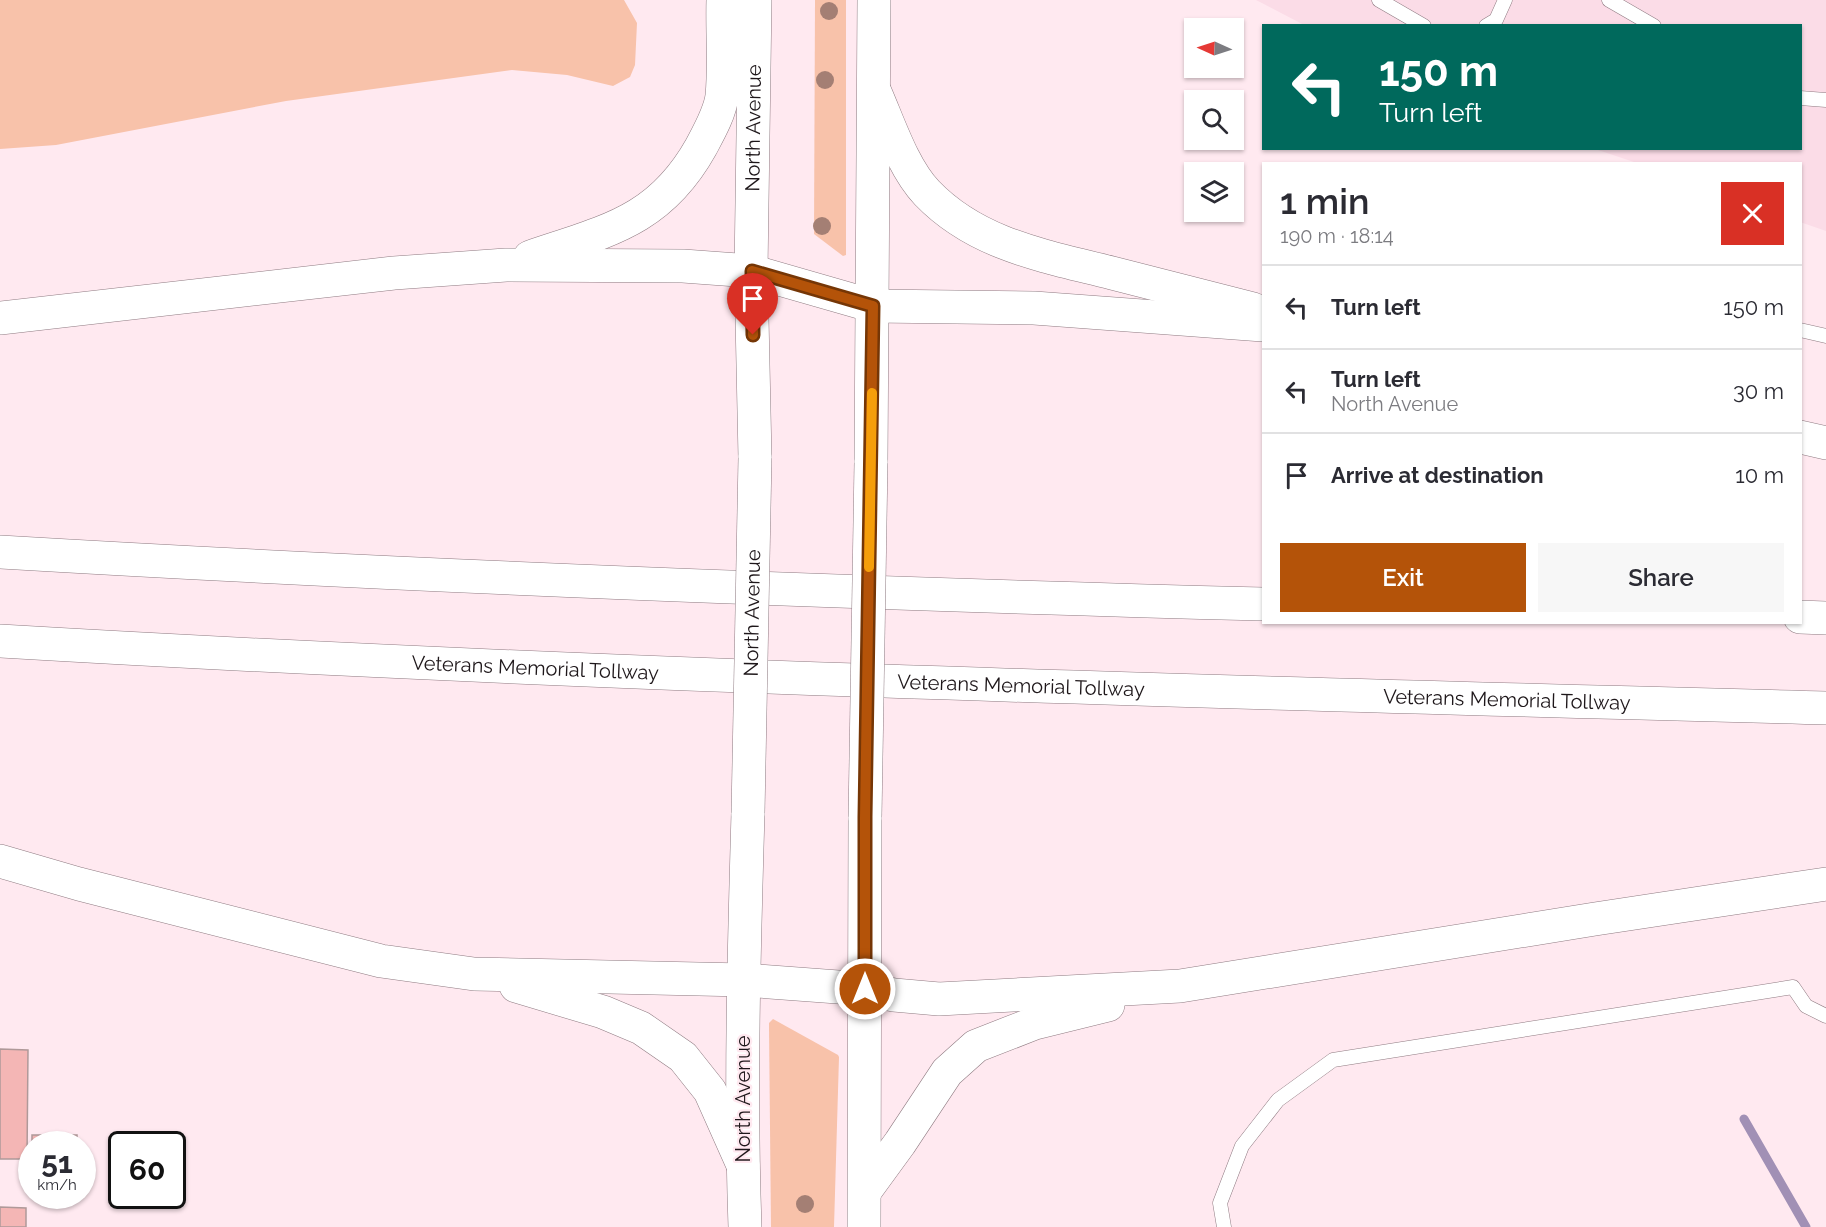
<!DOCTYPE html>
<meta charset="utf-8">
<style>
:root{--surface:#fff;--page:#f7f7f7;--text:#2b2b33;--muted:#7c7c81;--line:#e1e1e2;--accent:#b45309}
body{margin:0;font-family:Raleway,sans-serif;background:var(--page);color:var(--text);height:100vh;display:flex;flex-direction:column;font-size:22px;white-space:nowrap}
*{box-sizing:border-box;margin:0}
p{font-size:20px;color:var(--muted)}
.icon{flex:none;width:33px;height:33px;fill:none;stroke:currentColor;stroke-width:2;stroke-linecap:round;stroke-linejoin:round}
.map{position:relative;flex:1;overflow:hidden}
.side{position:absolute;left:1262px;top:162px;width:540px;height:462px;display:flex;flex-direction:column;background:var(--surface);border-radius:0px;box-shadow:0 2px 4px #0004}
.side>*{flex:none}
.top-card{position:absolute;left:1262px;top:24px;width:540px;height:126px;border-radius:0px;box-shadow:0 2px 4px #0004;background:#00695c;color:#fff;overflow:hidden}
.needle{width:39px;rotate:273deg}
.tools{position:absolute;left:1184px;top:18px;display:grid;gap:12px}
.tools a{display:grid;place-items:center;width:60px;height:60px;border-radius:0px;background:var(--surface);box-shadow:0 2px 4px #0004;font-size:30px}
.speed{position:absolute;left:18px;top:1131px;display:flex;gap:12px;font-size:30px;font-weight:700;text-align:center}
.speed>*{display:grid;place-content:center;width:78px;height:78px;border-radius:50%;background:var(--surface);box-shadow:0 2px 4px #0004;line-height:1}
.speed small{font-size:15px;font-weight:400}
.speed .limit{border:3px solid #111;border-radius:9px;background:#fff;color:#111}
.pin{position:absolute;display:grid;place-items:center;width:51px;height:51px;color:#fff;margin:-62px -26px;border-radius:50% 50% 50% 0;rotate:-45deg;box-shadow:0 0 6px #0007}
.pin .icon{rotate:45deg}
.me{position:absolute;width:66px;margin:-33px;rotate:0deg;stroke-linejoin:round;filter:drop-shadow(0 0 4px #0008)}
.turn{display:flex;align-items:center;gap:21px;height:126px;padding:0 18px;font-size:27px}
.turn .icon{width:78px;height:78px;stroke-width:2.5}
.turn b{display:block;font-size:42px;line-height:51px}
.round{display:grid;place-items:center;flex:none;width:63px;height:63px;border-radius:0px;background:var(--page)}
.overview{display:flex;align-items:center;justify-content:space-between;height:102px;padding:0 18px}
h1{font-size:36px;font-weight:600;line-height:45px}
.button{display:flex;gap:12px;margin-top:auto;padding:12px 18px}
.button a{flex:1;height:69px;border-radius:0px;background:var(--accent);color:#fff;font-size:24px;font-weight:600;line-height:69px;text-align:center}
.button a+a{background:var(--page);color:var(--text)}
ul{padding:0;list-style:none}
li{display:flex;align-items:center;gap:18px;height:84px;padding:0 18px;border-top:2px solid var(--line)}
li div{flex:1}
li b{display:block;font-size:22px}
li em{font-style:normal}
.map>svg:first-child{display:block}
.built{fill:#fbdce7}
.green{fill:#f8c2aa}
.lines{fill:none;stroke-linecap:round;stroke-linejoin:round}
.stream{stroke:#a190b5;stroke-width:9}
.building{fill:#f4b6b5;stroke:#af9999;stroke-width:1.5}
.service-casing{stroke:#8f7b82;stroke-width:15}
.primary-casing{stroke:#8f7b82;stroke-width:34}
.motorway-casing{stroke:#8f7b82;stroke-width:34}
.service{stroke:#fff;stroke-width:14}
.primary{stroke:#fff;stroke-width:33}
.motorway{stroke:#fff;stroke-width:33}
.primary-bridge-casing{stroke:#8f7b82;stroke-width:34;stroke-linecap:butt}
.primary-bridge{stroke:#fff;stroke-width:33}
.tree{fill:#a47f74}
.route-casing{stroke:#753606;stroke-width:15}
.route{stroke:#b45309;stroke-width:10}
.slow{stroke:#f59e0b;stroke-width:10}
.labels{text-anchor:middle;stroke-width:4.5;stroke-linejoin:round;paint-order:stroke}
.street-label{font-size:20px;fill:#1e171a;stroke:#ffe9f0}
</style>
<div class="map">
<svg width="1826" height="1227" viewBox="0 0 1826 1227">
<rect width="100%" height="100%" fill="#ffe9f0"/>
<polygon class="built" points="1256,0 1826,0 1826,231 1800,222 1800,164 1637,163 1595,149 1800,148 1800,26 1306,26"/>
<g class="green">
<polygon points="0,0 624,0 637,23 635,65 630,77 613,86 567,75 512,70 286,101 56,145 0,149"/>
<polygon points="815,0 846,0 846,255 843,256 814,234"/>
<polygon points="773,1019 838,1055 839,1057 834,1227 771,1227 769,1028 769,1023"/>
</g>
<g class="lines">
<polyline class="stream" points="1744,1119 1806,1227"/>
</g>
<g class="building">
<polygon points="0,1049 28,1050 27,1159 0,1159"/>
<rect x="32" y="1135" width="45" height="9"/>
<polygon points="0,1207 26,1208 26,1227 0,1227"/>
</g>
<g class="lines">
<g class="service-casing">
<g id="service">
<polyline points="1379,0 1424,26"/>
<polyline points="1609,0 1654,26"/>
<polyline points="1486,26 1496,20 1505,0"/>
<polyline points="1800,98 1826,100"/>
<polyline points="1800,330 1826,336"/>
<polyline points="1224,1227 1220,1203 1242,1146 1278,1100 1333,1060 1793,987 1806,1006 1826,1016"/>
</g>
</g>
<g class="primary-casing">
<g id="primary">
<path id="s1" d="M755 458 751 271 755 0"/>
<polyline points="871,463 874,0"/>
<path d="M745 1227C740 1089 744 951 748 813"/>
<polyline points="864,1227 865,817"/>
</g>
</g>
<g class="motorway-casing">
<g id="motorway">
<path d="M875 92C889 124 903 168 927 193 977 245 1045 256 1112 273 1159 285 1206 297 1253 309"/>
<path d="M530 257C606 231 659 222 701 147 709 132 720 113 722 96 725 65 722 31 723 0"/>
<polyline points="0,318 394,273 506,265 683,266 751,271 873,306 1034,308 1263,325"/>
<polyline points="1800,437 1826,443"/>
<path d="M0 552C421 577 842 593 1263 604"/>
<polyline points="1800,617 1826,618"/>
<path id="s2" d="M0 641C608 677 1217 692 1826 708"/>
<polyline points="0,861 79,884 381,961 474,974 744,980 865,989 894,995 939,999 1180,986 1595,919 1826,884"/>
<polyline points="516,986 603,1012 641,1028 683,1057 710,1091 743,1165"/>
<polyline points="865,1191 900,1143 947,1072 976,1046 1035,1023 1108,1005"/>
</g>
</g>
<use href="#service" class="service"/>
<use href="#primary" class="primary"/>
<use href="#motorway" class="motorway"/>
<g class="primary-bridge-casing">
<g id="primary-bridge">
<path id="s3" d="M748 813 755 458"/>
<polyline points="865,817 871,463"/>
</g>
</g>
<use href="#primary-bridge" class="primary-bridge"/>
</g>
<g class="tree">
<circle cx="829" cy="11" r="9"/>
<circle cx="825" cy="80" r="9"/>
<circle cx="822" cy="226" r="9"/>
<circle cx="805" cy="1204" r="9"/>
</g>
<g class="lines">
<g class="route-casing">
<polyline id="route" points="753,335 752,271 873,306 865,817 865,989"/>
</g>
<use href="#route" class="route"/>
<polyline class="slow" points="869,567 872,393"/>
</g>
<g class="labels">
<g class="street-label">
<text dy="7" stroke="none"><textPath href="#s1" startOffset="330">North Avenue</textPath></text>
<text dy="7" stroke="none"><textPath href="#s3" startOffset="200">North Avenue</textPath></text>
<text dy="7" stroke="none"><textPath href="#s2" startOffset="536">Veterans Memorial Tollway</textPath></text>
<text dy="7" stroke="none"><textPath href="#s2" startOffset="1022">Veterans Memorial Tollway</textPath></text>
<text dy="7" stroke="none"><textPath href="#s2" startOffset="1508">Veterans Memorial Tollway</textPath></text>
<text transform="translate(743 1099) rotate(-90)" y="7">North Avenue</text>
</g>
</g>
</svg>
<div class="tools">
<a><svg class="needle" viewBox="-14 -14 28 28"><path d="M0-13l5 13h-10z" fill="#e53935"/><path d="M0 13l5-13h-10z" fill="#7c7c81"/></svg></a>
<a><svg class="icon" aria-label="search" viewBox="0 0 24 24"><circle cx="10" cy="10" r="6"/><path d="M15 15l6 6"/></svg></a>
<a><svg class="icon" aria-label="layers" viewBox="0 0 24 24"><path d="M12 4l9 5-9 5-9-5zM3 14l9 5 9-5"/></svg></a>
</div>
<div class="speed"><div>51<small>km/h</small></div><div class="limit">60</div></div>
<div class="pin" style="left:753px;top:335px;background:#d93025"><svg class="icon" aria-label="arrive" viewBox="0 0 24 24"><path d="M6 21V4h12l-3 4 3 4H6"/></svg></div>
<svg class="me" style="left:865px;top:989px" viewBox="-20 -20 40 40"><circle r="17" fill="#b45309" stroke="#fff" stroke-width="3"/><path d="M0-11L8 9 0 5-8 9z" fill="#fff"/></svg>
<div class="top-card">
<div class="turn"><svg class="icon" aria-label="left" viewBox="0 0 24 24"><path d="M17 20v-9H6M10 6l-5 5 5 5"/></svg><div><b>150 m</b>Turn left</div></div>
</div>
<section class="side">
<div class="overview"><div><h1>1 min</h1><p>190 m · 18:14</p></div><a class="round" style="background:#d93025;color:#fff"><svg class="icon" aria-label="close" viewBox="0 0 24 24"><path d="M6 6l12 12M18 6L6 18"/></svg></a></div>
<ul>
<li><svg class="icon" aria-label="left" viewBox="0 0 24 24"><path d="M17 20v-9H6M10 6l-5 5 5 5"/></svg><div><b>Turn left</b></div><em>150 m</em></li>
<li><svg class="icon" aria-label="left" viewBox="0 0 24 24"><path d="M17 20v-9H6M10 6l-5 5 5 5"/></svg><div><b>Turn left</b><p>North Avenue</p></div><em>30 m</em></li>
<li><svg class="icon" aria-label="arrive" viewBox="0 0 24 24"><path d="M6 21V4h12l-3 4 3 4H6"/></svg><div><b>Arrive at destination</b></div><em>10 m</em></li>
</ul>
<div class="button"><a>Exit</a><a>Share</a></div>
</section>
</div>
